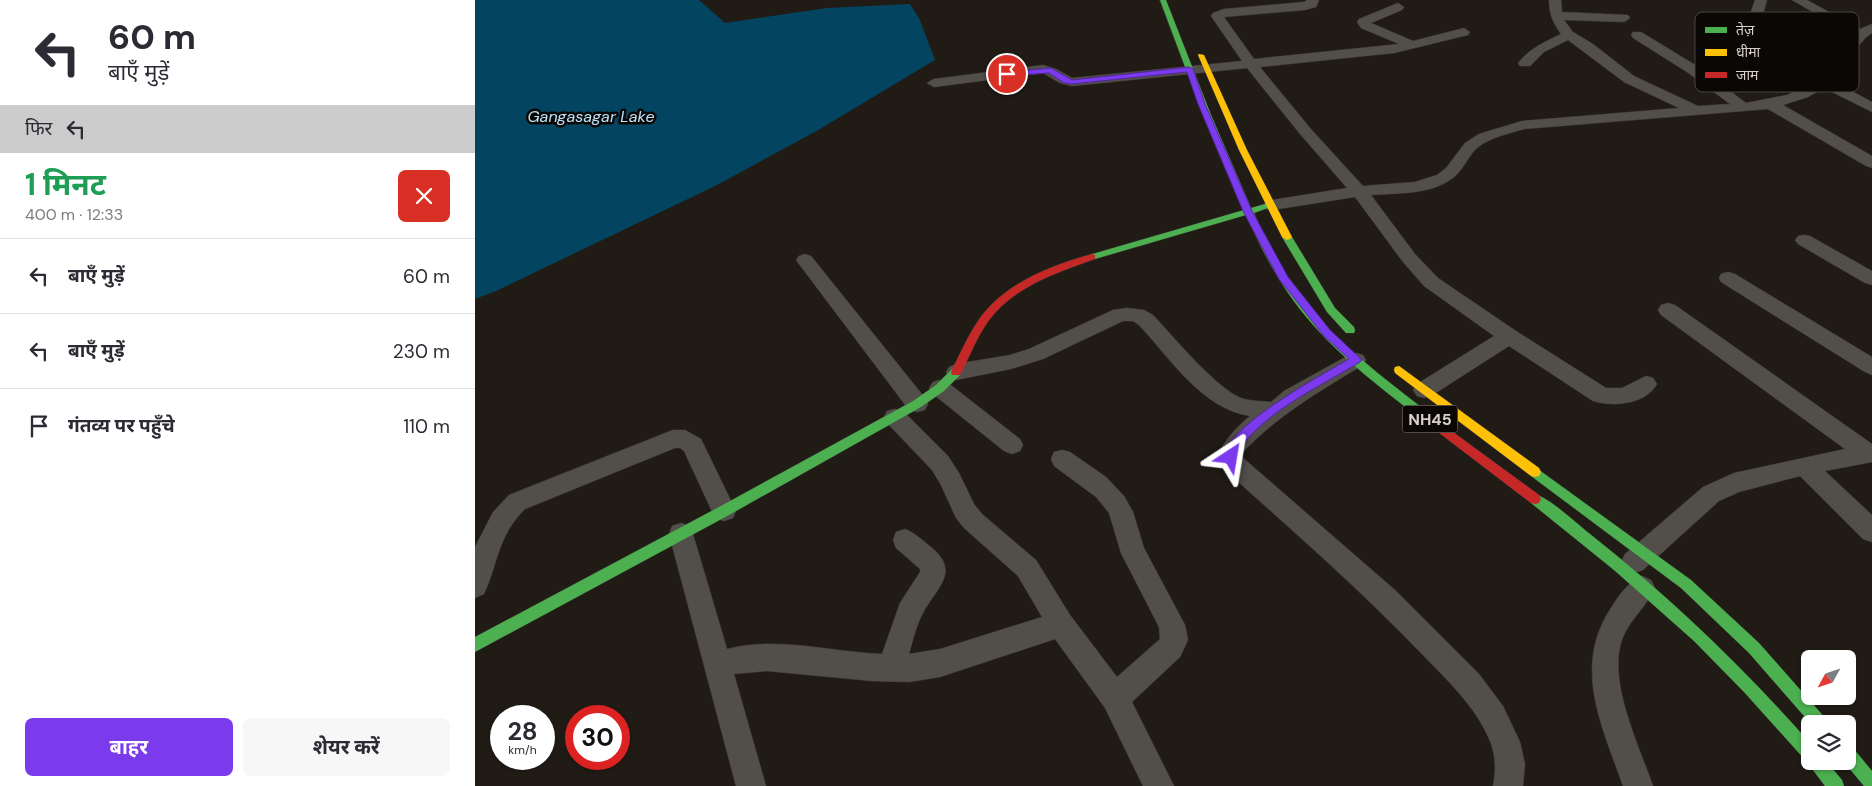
<!DOCTYPE html>
<html lang="hi">
<meta charset="utf-8">
<style>
:root{--surface:#fff;--page:#f7f7f7;--text:#2b2b33;--muted:#7c7c81;--line:#e1e1e2;--accent:#7c3aed}
body{margin:0;font-family:"DM Sans","Noto Sans Devanagari",sans-serif;background:var(--page);color:var(--text);height:100vh;display:flex;flex-direction:column;font-size:19px;white-space:nowrap}
*{box-sizing:border-box;margin:0}
p{font-size:16px;color:var(--muted)}
.icon{flex:none;width:28px;height:28px;fill:none;stroke:currentColor;stroke-width:2;stroke-linecap:round;stroke-linejoin:round}
.map{position:relative;flex:1;overflow:hidden}
.drawer{display:flex;flex-direction:column;background:var(--surface);width:475px}
.drawer>*{flex:none}
.guide{background:#fff;color:var(--text);overflow:hidden}
.needle{width:32px;rotate:230deg}
.fabs{position:absolute;left:1326px;top:650px;display:grid;gap:10px}
.fabs a{display:grid;place-items:center;width:55px;height:55px;border-radius:8px;background:var(--surface);box-shadow:0 1px 4px #0004;font-size:25px}
.speed{position:absolute;left:15px;top:705px;display:flex;gap:10px;font-size:25px;font-weight:700;text-align:center}
.speed>*{display:grid;place-content:center;width:65px;height:65px;border-radius:50%;background:var(--surface);box-shadow:0 1px 4px #0004;line-height:1}
.speed small{font-size:12px;font-weight:400}
.speed .limit{border:8px solid #d22;background:#fff;color:#111}
.pin{position:absolute;display:grid;place-items:center;width:42px;height:42px;color:#fff;margin:-21px;border:2px solid #fff;border-radius:50%;box-shadow:0 1px 5px #0007}
.me{position:absolute;width:55px;margin:-28px;rotate:33deg;stroke-linejoin:round;filter:drop-shadow(0 0 4px #0008)}
.turn{display:flex;align-items:center;gap:18px;height:105px;padding:0 25px;font-size:22px}
.turn .icon{width:65px;height:65px;stroke-width:2.5}
.turn b{display:block;font-size:35px;line-height:42px}
.then{display:flex;align-items:center;height:48px;padding:0 25px;background:#0003;gap:10px;font-size:19px}
.round{display:grid;place-items:center;flex:none;width:52px;height:52px;border-radius:8px;background:var(--page)}
.head{display:flex;align-items:center;justify-content:space-between;height:85px;padding:0 25px}
h1{font-size:30px;font-weight:700;line-height:38px;color:#1e9e55}
.primary-button{display:flex;gap:10px;margin-top:auto;padding:10px 25px}
.primary-button a{flex:1;height:58px;border-radius:8px;background:var(--accent);color:#fff;font-size:20px;font-weight:700;line-height:58px;text-align:center}
.primary-button a+a{background:var(--page);color:var(--text)}
ul{padding:0;list-style:none}
li{display:flex;align-items:center;gap:15px;height:75px;padding:0 25px;border-top:1px solid var(--line)}
li div{flex:1}
li b{display:block;font-size:19px}
li em{font-style:normal}
main{display:flex;flex:1;min-height:0}
.map>svg:first-child{display:block}
.water{fill:#034561}
.lines{fill:none;stroke-linecap:round;stroke-linejoin:round}
.street-casing{stroke:#3b3732;stroke-width:1}
.fast-casing{stroke:#3b3732;stroke-width:1}
.slow-casing{stroke:#3b3732;stroke-width:1}
.jam-casing{stroke:#3b3732;stroke-width:1}
.street{fill:#524e4a;fill-rule:evenodd}
.fast{fill:#4caf50;fill-rule:evenodd}
.slow{fill:#ffc107;fill-rule:evenodd}
.jam{fill:#c62828;fill-rule:evenodd}
.route{fill:#7c3aed;stroke:#51269a}
.labels{text-anchor:middle;stroke-width:5;stroke-linejoin:round;paint-order:stroke}
.far-water-label{font-size:16px;font-style:italic;fill:#bbe3fc;stroke:#0b0704}
.shield{fill:#0b0704;stroke:#9a958f;stroke-width:1}
.shield-label{font-size:16px;font-weight:bold;fill:#d8d2ca}
.key{fill:#0b0704;stroke:#48443f;stroke-width:1}
.key-label{font-size:14px;fill:#d8d2ca}
</style>
<main>
<section class="drawer">
<div class="guide">
<div class="turn"><svg class="icon" aria-label="left" viewBox="0 0 24 24"><path d="M17 20v-9H6M10 6l-5 5 5 5"/></svg><div><b>60 m</b>बाएँ मुड़ें</div></div>
<div class="then">फिर<svg class="icon" aria-label="left" viewBox="0 0 24 24"><path d="M17 20v-9H6M10 6l-5 5 5 5"/></svg></div>
</div>
<div class="head"><div><h1>1 मिनट</h1><p>400 m · 12:33</p></div><a class="round" style="background:#d93025;color:#fff"><svg class="icon" aria-label="close" viewBox="0 0 24 24"><path d="M6 6l12 12M18 6L6 18"/></svg></a></div>
<ul>
<li><svg class="icon" aria-label="left" viewBox="0 0 24 24"><path d="M17 20v-9H6M10 6l-5 5 5 5"/></svg><div><b>बाएँ मुड़ें</b></div><em>60 m</em></li>
<li><svg class="icon" aria-label="left" viewBox="0 0 24 24"><path d="M17 20v-9H6M10 6l-5 5 5 5"/></svg><div><b>बाएँ मुड़ें</b></div><em>230 m</em></li>
<li><svg class="icon" aria-label="arrive" viewBox="0 0 24 24"><path d="M6 21V4h12l-3 4 3 4H6"/></svg><div><b>गंतव्य पर पहुँचे</b></div><em>110 m</em></li>
</ul>
<div class="primary-button"><a>बाहर</a><a>शेयर करें</a></div>
</section>
<div class="map">
<svg width="1397" height="786" viewBox="0 0 1397 786">
<rect width="100%" height="100%" fill="#201b15"/>
<polygon class="water" points="0,0 224,0 250,23 352,8 435,4 444,18 460,60 345,129 242,185 21,291 0,299"/>
<g class="lines">
<g class="street-casing">
<g id="street">
<path d="M832 0H844L841 7 830 10 749 17 779 59 924 44 886 28 882 22 884 19 923 3 929 7 927 10 896 23 938 41 989 28 995 32 993 35 919 53 785 67 835 128 888 186 940 182 962 175 971 168 990 143 1004 134 1047 121 1204 108 1149 82 1093 40 1069 52 1055 66H1045L1043 63C1055 48 1070 42 1086 34 1078 23 1074 14 1074 0H1086L1087 12 1153 15 1155 18 1149 22 1089 20 1098 32 1118 44 1159 76 1223 106 1255 104 1212 72 1158 38 1156 35 1158 32H1166L1222 66 1271 103 1312 95 1339 82 1236 26 1234 23 1236 20H1244L1348 76 1358 66C1341 59 1279 36 1273 20L1280 0H1292L1286 21 1317 39 1364 59 1378 35 1317 0H1332L1385 29 1397 24V33C1380 43 1375 67 1358 81L1397 102V112L1349 88 1333 97 1308 105 1397 156V168L1391 166 1293 109 1049 129C1033 134 1011 138 999 151 991 161 986 173 975 180 953 195 921 193 896 195L940 254 963 278 1041 331 1131 388H1147L1171 376 1178 378 1182 384C1170 405 1138 407 1118 401L1034 346 956 396 949 398 942 396 938 390 942 384 1019 336 949 286 928 262 880 197 797 210 791 209 789 205 791 201 872 188 825 134 772 68 597 86 585 83 568 73 459 87 452 83 459 79 568 65 581 69 597 78 767 61 736 16 738 13 749 9 829 2Z"/>
<polygon points="1329,235 1335,236 1397,271 1397,285 1390,283 1323,244 1320,240 1323,236"/>
<polygon points="330,254 336,256 450,398 453,404 450,410 442,412 434,410 324,264 321,260 324,256"/>
<polygon points="1253,272 1260,274 1397,357 1397,375 1390,372 1246,282 1244,278 1246,274"/>
<polygon points="1193,303 1200,305 1397,444 1397,462 1350,471 1397,515 1397,542 1388,539 1325,476 1264,492 1244,501 1168,570 1159,573 1150,570 1146,562 1150,554 1228,487 1259,473 1370,449 1186,315 1183,310 1186,305"/>
<path d="M652 308 669 310 678 315C697 335 744 392 769 399 777 401 787 401 796 402L809 391 874 355 881 353 888 355 891 360 888 365C845 391 803 415 768 452L767 457 920 590 1004 674 1028 706 1045 742 1050 764 1048 786H1018C1021 771 1021 756 1015 741 1001 706 969 677 943 650 882 587 817 530 752 472 750 467 745 462 745 457 743 445 766 423 775 416 727 409 695 358 664 325L658 321H648L568 359 536 369 481 380 474 377 471 372 474 367 481 364 535 355 554 349 638 310Z"/>
<polygon points="465,380 472,382 545,439 548,445 545,451 537,454 529,451 458,394 454,388 458,382"/>
<path d="M420 409 428 411 473 456 484 473 499 504 507 514 561 560 595 615 642 677 685 639 684 627 646 553 634 513 621 497 579 466 576 459 579 452 587 450 595 452 631 477 649 496 658 512 669 548 710 625 713 640 705 657 657 702 699 786H668L630 708 580 639 465 677 434 682 397 681 292 671 259 674 291 786H261L194 534 197 526 206 523 215 526 218 534 252 649C302 636 356 652 407 654L425 603 445 572V569L421 548 418 540 421 532 430 529C440 533 447 540 456 547 486 572 462 587 448 613 441 626 438 640 434 654L465 649 567 617 543 576 489 528 481 518 466 485 457 470 412 423 409 417 412 411Z"/>
<path d="M198 430H210L226 439 261 511 258 518 249 521 240 518 209 451 205 448H200L50 509C22 537 24 561 9 594L0 598V547L18 512 34 495Z"/>
<path d="M1167 576 1176 580 1180 588C1172 606 1156 618 1148 637 1131 679 1164 745 1178 786H1148C1127 726 1097 667 1136 608 1144 595 1153 582 1167 576Z"/>
</g>
</g>
<g class="fast-casing">
<g id="fast">
<path d="M685 0H691L736 115 776 208 797 202 801 205 779 213C791 240 804 266 821 290 861 345 918 385 971 426L973 429 971 432H963C914 394 862 357 824 308 802 280 786 248 771 215L620 259H614V255L769 210 728 115Z"/>
<polygon points="812,234 817,237 860,308 879,327 880,330 879,333 871,333 852,312 807,237"/>
<polygon points="481,368 485,369 486,372 485,375 469,391 446,407 254,515 0,652 0,637 244,507 438,401 461,385 477,369"/>
<polygon points="1060,467 1216,580 1284,643 1351,719 1354,724 1336,724 1274,653 1206,588 1056,476 1054,472 1056,468"/>
<path d="M1060 494C1076 499 1101 523 1115 534 1195 597 1268 667 1335 743V761H1351L1367 780 1369 786H1350L1332 762 1269 692 1219 641 1139 570 1056 503 1054 499 1056 495Z"/>
<polygon points="1372,746 1378,748 1397,771 1397,786 1389,786 1368,761 1372,761"/>
</g>
</g>
<g class="slow-casing">
<g id="slow">
<polygon points="724,54 729,55 772,150 817,237 815,239 812,240 807,237 764,150 723,55"/>
<polygon points="924,366 1064,468 1066,472 1064,476 1060,477 1056,476 920,373 919,370 920,367"/>
</g>
</g>
<g class="jam-casing">
<g id="jam">
<path d="M617 254 620 255V259C581 273 537 287 512 323 501 339 494 358 485 375H477L476 372C485 354 493 335 505 318 530 283 577 265 617 254Z"/>
<polygon points="967,424 1064,495 1066,499 1064,503 1060,504 1056,503 963,432 961,429 963,426"/>
</g>
</g>
<use href="#street" class="street"/>
<use href="#fast" class="fast"/>
<use href="#slow" class="slow"/>
<use href="#jam" class="jam"/>
</g>
<path class="route" d="M714 67 718 69 730 104 777 211 813 277 855 330 887 360 885 362C846 386 790 411 764 450 762 453 762 457 760 461H751C737 433 854 371 874 359L848 335 804 279 768 211 723 104 712 72 597 84 589 83 574 73 532 76 528 74 532 72 576 68 597 80Z"/>
<g class="labels">
<g class="far-water-label">
<text x="116" y="122">Gangasagar Lake</text>
</g>
<rect class="shield" x="927.5" y="405.5" width="55" height="27" rx="4"/>
<g class="shield-label">
<text x="955" y="425">NH45</text>
</g>
</g>
<rect x="1220" y="12" width="164" height="80" rx="8" class="key"/>
<rect x="1230" y="27" width="22" height="6" fill="#4caf50"/>
<rect x="1230" y="49" width="22" height="7" fill="#ffc107"/>
<rect x="1230" y="72" width="22" height="6" fill="#c62828"/>
<g class="key-label">
<text x="1261" y="35">तेज़</text>
<text x="1261" y="57">धीमा</text>
<text x="1261" y="80">जाम</text>
</g>
</svg>
<div class="fabs">
<a><svg class="needle" viewBox="-14 -14 28 28"><path d="M0-13l5 13h-10z" fill="#e53935"/><path d="M0 13l5-13h-10z" fill="#7c7c81"/></svg></a>
<a><svg class="icon" aria-label="layers" viewBox="0 0 24 24"><path d="M12 4l9 5-9 5-9-5zM3 14l9 5 9-5"/></svg></a>
</div>
<div class="speed"><div>28<small>km/h</small></div><div class="limit">30</div></div>
<div class="pin" style="left:532px;top:74px;background:#d93025"><svg class="icon" aria-label="arrive" viewBox="0 0 24 24"><path d="M6 21V4h12l-3 4 3 4H6"/></svg></div>
<svg class="me" style="left:756px;top:457px" viewBox="-20 -20 40 40"><path d="M0-17L14 15 0 8-14 15z" fill="#7c3aed" stroke="#fff" stroke-width="4"/></svg>
</div>
</main>
